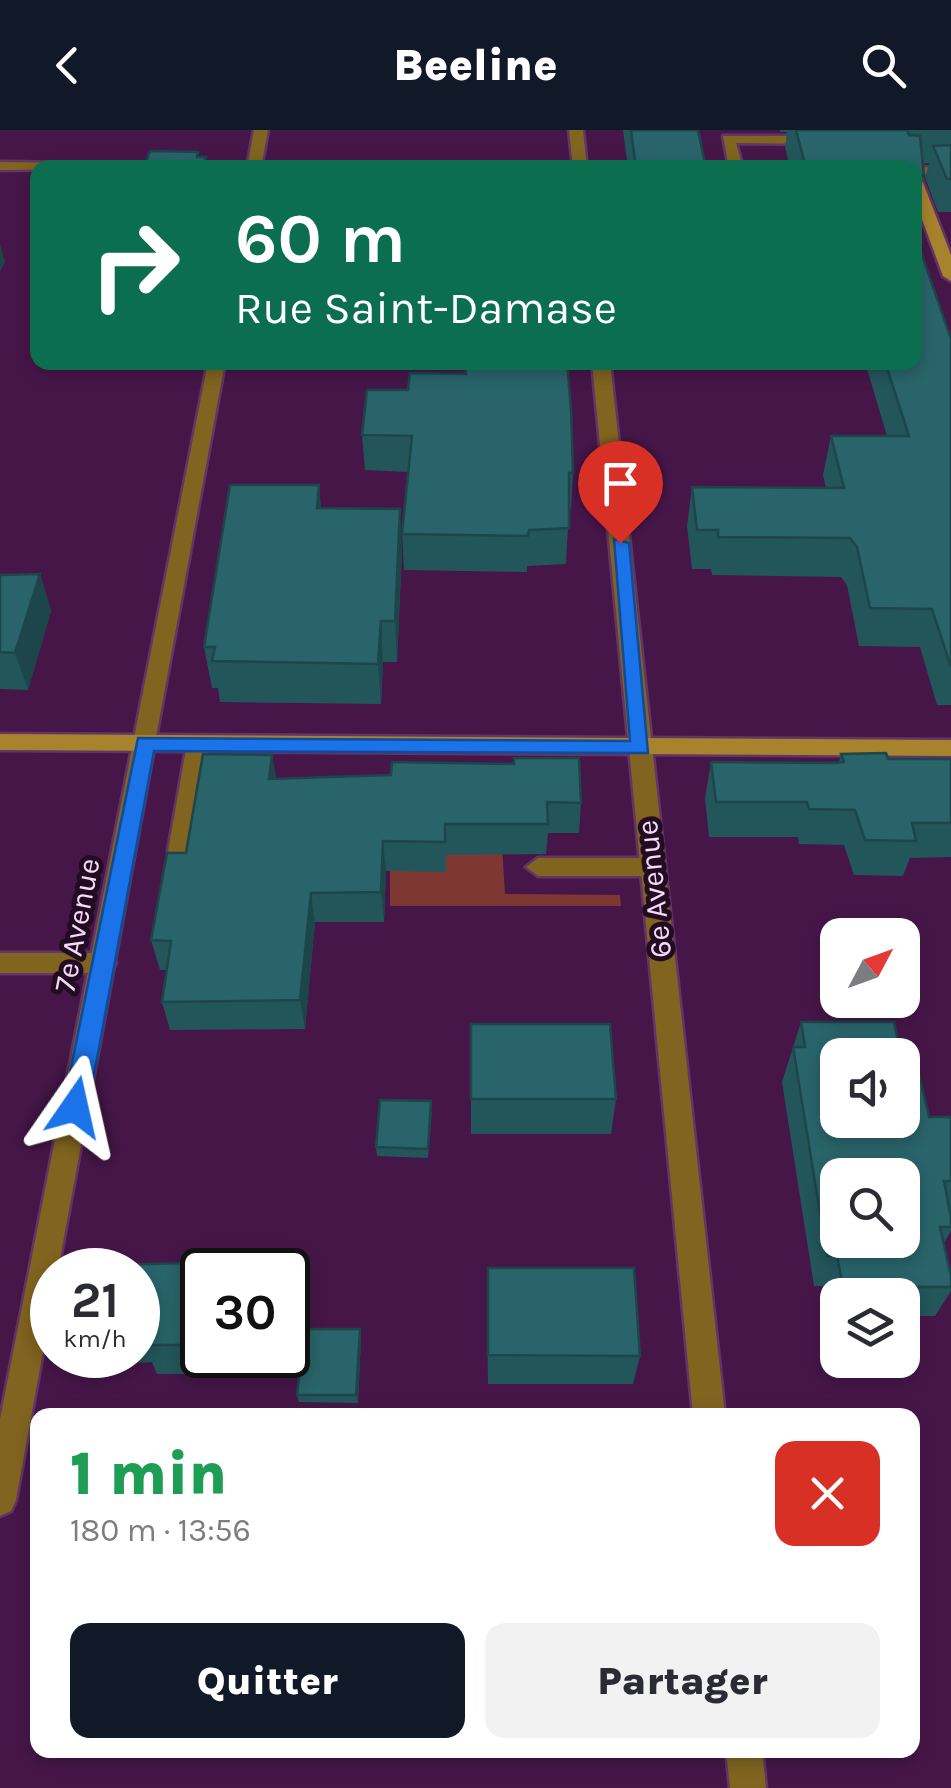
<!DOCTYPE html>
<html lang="fr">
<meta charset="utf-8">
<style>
:root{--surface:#fff;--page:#f2f2f3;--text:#2b2b33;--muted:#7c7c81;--accent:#111827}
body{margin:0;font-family:Karla,sans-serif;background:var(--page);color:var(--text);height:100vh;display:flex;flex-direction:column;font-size:38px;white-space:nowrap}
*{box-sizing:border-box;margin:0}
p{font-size:32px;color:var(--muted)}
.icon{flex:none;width:55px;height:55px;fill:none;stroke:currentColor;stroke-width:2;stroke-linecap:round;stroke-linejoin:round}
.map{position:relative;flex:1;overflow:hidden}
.sheet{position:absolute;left:30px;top:1278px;width:890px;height:350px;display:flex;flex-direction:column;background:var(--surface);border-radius:20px;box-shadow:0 5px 15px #0003}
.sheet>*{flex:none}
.guide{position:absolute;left:30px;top:30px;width:892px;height:210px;border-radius:20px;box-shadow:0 5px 15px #0003;background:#0b6e4f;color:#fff;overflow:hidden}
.needle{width:65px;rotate:49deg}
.tools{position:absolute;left:820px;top:788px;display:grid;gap:20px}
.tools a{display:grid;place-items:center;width:100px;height:100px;border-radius:20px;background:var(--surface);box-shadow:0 5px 15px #0003;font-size:50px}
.speed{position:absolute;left:30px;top:1118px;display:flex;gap:20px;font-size:50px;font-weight:700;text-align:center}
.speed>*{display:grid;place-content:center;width:130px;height:130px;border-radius:50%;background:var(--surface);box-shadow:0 5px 15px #0003;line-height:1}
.speed small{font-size:25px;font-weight:400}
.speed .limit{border:5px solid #111;border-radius:15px;background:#fff;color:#111}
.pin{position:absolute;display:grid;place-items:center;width:85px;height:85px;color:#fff;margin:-102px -42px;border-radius:50% 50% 50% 0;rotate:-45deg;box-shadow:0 0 10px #0007}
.pin .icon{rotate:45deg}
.me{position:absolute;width:110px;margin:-55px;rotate:11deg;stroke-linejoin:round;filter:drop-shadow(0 0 8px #0008)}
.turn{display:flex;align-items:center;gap:35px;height:210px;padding:0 40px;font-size:45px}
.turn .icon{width:130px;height:130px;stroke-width:2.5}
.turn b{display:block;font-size:70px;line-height:85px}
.round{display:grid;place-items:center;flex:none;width:105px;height:105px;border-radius:20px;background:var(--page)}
.head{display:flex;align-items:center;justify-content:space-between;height:170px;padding:0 40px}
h1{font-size:60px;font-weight:800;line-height:75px;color:#1e9e55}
.cta{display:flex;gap:20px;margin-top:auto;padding:20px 40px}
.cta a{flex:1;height:115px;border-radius:20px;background:var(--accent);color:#fff;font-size:40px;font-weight:800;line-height:115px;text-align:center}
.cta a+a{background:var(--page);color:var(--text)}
header{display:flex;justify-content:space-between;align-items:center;height:130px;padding:0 40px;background:var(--accent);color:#fff;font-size:45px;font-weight:800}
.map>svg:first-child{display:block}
.green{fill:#7e3733}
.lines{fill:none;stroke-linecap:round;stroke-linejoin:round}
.lane-casing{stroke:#623565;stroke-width:5}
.street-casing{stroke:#623565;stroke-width:5}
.secondary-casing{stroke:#623565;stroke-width:5}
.lane{fill:#80641f;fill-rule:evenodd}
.street{fill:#80641f;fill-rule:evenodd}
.secondary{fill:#a8832d;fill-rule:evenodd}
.wall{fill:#23565b}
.shaded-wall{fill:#1d464a}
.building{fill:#29646a;stroke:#1d464a;stroke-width:2.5;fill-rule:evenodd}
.route{fill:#1a73e8;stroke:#114b97;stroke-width:2.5}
.labels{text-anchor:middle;stroke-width:10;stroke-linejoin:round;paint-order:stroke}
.street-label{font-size:30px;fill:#f7daf8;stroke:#210c22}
</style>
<header><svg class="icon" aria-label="back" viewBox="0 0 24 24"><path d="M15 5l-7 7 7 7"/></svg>Beeline<svg class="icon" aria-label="search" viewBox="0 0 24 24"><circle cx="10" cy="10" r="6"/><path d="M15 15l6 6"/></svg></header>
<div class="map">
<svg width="951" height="1658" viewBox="0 0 951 1658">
<rect width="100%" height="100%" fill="#461649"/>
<polygon class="green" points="446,715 502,715 505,764 620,765 621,776 390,776 390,732 446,741"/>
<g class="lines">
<g class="lane-casing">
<g id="lane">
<polygon points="723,6 820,6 827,10 820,14 736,13 743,38 729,38"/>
<polygon points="198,606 209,614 192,721 180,730 168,721 187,614"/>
<polygon points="538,728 652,728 664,737 652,746 538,746 526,737"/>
<polygon points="0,823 103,823 112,826 116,833 112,840 103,843 0,843"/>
</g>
</g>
<g class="street-casing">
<g id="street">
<polygon points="254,0 268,0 261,38 247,38"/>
<polygon points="569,0 583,0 587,38 573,38"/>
<polygon points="0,32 159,34 166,38 0,40"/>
<polygon points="951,36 951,44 915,45 915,38 911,38"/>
<polygon points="208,232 225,232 58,1140 52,1140 52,1172 16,1370 11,1381 0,1386 0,1289"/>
<polygon points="592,232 610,232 725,1285 693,1285"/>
<polygon points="726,1620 762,1620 766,1658 730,1658"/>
</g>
</g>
<g class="secondary-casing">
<g id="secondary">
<polygon points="915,46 922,50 951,125 951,151 943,146 915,70"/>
<polygon points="0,604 951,610 951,626 0,620"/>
</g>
</g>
<use href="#lane" class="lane"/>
<use href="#street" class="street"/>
<use href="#secondary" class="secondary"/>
</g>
<g class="wall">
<polygon points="623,0 698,0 706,38 628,38"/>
<polygon points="780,0 951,0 951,82 938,82 925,48 929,33 923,34 924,46 915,82 915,38 790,38 785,17 787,2 780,2"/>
<polygon points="951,209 951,575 937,575 920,517 859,516 847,455 841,447 712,445 711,439 692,439 687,396 692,357 826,358 823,345 831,306 887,306 865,232 915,232"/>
<polygon points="408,260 573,343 571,379 569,379 566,434 527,436 527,442 404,440 402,404 409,342 365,340 362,305"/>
<polygon points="322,378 402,420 397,532 383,532 381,574 220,572 218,558 212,558 204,517"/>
<polygon points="40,444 51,481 28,560 0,559 0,445"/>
<polygon points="841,624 888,629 951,629 951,727 910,728 903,746 854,745 844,715 799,714 798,707 709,707 705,668 711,632 839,632"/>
<polygon points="272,625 276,648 581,673 579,703 548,703 546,724 446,725 446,742 386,741 384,792 315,792 305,899 170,900 162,872 167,840 160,840 151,810 186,723"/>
<polygon points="801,892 905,943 929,987 951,987 951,1101 944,1113 951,1146 951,1161 935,1186 902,1186 902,1165 838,1165 838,1187 828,1187 823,1156 814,1156 782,952"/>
<polygon points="471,894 616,969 611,1004 471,1004"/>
<polygon points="432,981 428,1028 377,1026 376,1017"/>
<polygon points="138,1140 202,1140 202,1225 284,1225 283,1229 218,1229 216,1244 157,1244 152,1232 139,1233 135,1225 138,1225"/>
<polygon points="487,1169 640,1226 633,1254 488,1254"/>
<polygon points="360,1199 361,1207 358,1273 299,1272 297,1265"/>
</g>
<g class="shaded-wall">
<polygon points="0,114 5,132 0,142"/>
<polygon points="319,355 323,396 317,378"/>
<polygon points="400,379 402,420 397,532 395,491"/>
<polygon points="40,444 51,481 28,560 15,523"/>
<polygon points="381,491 383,532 381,574 378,534"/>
<polygon points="272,625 277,656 269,649"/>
<polygon points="383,711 386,741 384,792 381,762"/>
<polygon points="311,763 315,792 305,899 300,870"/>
<polygon points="360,1199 361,1207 358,1273 356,1265"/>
<polygon points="209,1225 216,1225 218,1229 216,1244"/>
</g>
<g class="building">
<polygon points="631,0 698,0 706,38 636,38"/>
<polygon points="796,0 907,0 909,5 920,6 924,46 915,46 915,38 806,38"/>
<polygon points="951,15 951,49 947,49 933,16"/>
<polygon points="150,21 198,22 197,27 206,27 202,38 144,38"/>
<polygon points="915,105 951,209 951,537 932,479 870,478 857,417 850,408 718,407 718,400 697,400 692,357 844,358 831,306 909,306 885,232 915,232"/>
<polygon points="466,232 567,232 571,281 573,343 569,343 569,398 529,400 528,406 402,404 412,306 362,305 367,260 408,260 410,243 466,244"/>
<polygon points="230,355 319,355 317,378 400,379 395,491 381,491 378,534 212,531 215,517 204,517"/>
<polygon points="40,444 15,523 0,522 0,445"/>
<polygon points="886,623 888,629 951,629 951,693 912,693 916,711 865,710 855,680 809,679 807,672 716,672 711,632 835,633 844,632 841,624"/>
<polygon points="203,624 272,625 269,649 391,645 392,632 514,634 514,628 579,628 581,673 547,672 548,694 445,694 445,712 383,711 381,762 311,763 300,870 162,872 171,811 151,810 167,723 186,723"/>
<path d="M801 892H894L901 925H838V990H902V930L905 943H919L929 987H951V1051H944L951 1088V1097H940L951 1146V1157H843L837 1126H827L793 917H805ZM838 1045H902V1110H838Z"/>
<polygon points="471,894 610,894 616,969 471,969"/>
<polygon points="380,970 431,971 428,1019 376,1017"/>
<polygon points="281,1131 280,1140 202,1140 202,1215 143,1215 144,1203 138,1203 138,1140 104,1140 105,1135"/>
<polygon points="488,1138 634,1138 640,1226 488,1225"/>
<polygon points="304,1199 360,1199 356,1265 297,1265"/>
</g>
<polygon class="route" points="614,409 629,413 648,623 154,621 88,977 75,988 67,984 63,977 138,608 630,611"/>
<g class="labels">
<g class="street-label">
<text transform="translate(654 759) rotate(-96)" y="10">6e Avenue</text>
<text transform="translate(77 795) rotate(-79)" y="10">7e Avenue</text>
</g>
</g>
</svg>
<div class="tools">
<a><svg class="needle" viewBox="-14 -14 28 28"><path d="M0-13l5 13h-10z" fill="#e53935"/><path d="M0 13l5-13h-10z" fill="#7c7c81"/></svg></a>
<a><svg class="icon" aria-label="sound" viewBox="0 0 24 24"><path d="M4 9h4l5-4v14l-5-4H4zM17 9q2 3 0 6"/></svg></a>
<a><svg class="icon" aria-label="search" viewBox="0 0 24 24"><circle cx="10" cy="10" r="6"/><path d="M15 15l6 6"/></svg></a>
<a><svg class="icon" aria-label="layers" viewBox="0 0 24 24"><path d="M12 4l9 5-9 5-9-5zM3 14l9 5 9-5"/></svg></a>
</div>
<div class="speed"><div>21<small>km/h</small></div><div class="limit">30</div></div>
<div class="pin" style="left:620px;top:413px;background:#d93025"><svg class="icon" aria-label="arrive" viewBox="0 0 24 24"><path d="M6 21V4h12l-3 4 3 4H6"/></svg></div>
<svg class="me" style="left:75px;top:977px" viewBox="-20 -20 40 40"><path d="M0-17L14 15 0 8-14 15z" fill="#1a73e8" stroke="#fff" stroke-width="4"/></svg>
<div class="guide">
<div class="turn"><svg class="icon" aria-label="right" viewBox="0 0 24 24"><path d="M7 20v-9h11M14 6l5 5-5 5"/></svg><div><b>60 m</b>Rue Saint-Damase</div></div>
</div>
<section class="sheet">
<div class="head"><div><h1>1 min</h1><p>180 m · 13:56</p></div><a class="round" style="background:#d93025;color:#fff"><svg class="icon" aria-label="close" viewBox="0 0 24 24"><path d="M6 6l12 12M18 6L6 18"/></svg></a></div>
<div class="cta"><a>Quitter</a><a>Partager</a></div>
</section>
</div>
